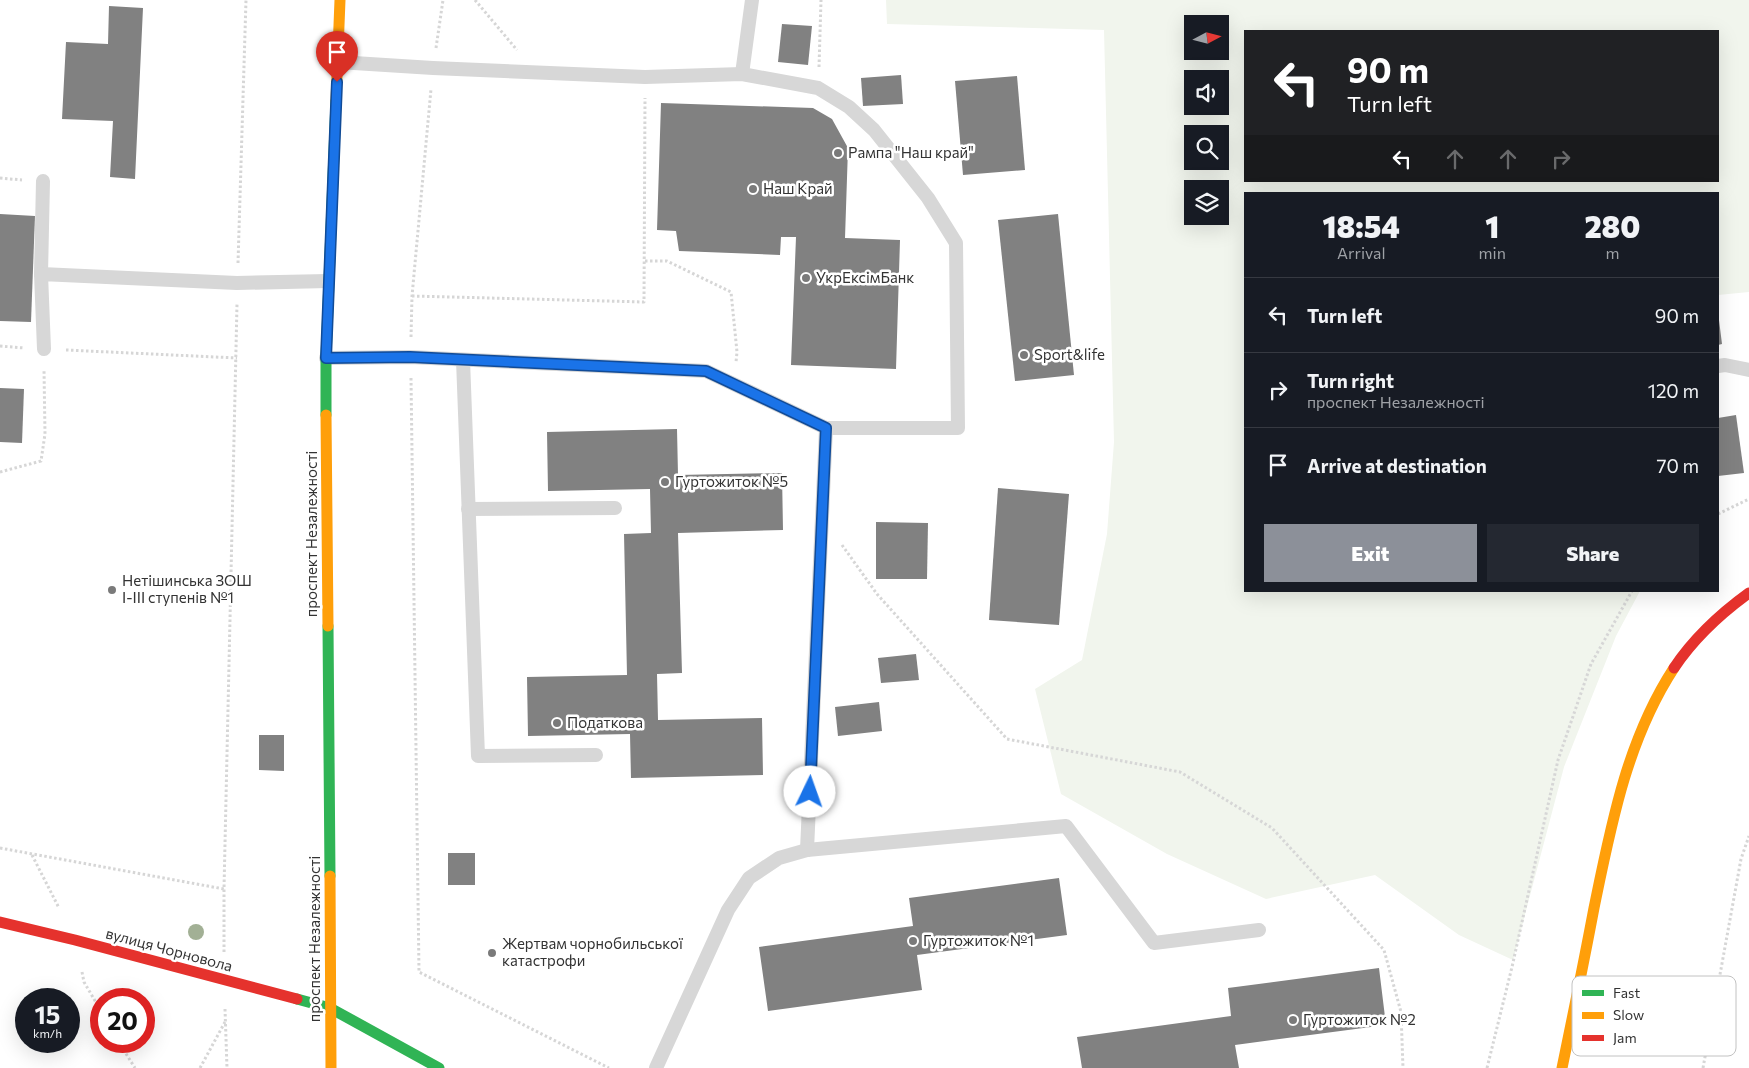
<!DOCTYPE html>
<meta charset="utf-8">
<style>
:root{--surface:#171b24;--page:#242831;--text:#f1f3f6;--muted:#9ea1a6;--line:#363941;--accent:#8c9099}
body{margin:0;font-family:Commissioner,sans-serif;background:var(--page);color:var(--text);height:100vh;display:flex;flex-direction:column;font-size:19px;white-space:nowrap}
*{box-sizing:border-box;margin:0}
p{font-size:16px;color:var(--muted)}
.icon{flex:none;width:28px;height:28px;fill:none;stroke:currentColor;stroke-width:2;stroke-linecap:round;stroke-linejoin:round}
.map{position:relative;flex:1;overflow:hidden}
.sheet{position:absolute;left:1244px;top:192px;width:475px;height:400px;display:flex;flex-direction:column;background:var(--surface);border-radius:0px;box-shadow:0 5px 20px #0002}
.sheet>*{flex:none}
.top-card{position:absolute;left:1244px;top:30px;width:475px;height:152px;border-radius:0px;box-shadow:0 5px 20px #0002;background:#202124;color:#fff;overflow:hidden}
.needle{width:32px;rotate:83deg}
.controls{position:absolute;left:1184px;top:15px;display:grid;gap:10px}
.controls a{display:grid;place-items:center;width:45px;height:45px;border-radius:0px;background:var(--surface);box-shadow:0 5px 20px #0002;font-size:25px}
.speed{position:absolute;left:15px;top:988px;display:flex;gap:10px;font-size:25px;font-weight:700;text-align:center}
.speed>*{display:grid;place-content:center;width:65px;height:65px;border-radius:50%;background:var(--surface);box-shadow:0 5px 20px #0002;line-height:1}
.speed small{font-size:12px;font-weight:400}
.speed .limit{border:8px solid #d22;background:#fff;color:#111}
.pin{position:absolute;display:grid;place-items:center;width:42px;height:42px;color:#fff;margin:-51px -21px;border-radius:50% 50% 50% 0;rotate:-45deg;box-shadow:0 0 5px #0007}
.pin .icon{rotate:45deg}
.me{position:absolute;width:55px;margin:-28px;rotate:3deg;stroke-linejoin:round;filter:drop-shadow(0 0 4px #0008)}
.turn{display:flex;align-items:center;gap:18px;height:105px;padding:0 20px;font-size:22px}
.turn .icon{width:65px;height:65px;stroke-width:2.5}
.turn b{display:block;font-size:35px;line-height:42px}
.lanes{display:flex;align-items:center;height:48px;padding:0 20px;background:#0003;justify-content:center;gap:25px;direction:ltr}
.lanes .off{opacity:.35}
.eta{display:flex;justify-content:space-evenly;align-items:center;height:85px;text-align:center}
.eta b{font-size:30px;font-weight:800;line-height:35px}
.cta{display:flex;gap:10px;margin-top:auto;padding:10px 20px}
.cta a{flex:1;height:58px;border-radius:0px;background:var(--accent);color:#fff;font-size:20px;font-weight:800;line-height:58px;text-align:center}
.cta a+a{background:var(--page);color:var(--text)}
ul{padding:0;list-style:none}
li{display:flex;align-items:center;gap:15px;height:75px;padding:0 20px;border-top:1px solid var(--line)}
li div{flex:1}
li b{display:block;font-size:19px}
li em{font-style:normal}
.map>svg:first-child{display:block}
.green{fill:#f1f5ed;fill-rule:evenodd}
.building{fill:#818181}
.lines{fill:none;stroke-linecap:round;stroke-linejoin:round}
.path{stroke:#d6d6d6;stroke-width:3;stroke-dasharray:2.5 2.5;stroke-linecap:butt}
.lane{stroke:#d7d7d7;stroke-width:14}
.fast{stroke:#30b455;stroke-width:11}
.slow{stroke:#ff9f0a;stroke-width:11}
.jam{stroke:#e5322d;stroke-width:11}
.tree{fill:#a2b095}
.route-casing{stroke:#114b97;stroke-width:12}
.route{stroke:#1a73e8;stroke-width:9}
.poi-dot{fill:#7a7a7a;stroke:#fff;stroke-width:2}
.labels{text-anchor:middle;stroke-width:5;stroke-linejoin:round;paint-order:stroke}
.poi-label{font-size:15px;fill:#333;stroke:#fff;text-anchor:start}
.street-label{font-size:15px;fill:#333;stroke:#fff}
.key{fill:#fff;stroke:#c2c2c2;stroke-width:1}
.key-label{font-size:14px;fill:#333}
</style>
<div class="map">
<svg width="1749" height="1068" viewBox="0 0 1749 1068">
<rect width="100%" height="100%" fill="#fff"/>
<path class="green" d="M886 0H1749V292L1718 295V194H1245V591H1640L1616 636 1564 767 1513 960 1459 935 1375 875 1266 899 1167 854 1061 794 1035 689 1082 660 1107 534 1114 442 1104 30 887 24ZM1192 24H1220V51H1192ZM1245 31H1718V181H1245ZM1192 79H1220V106H1192ZM1192 134H1220V161H1192ZM1192 189H1220V216H1192Z"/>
<g class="building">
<polygon points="109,6 143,8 135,179 110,177 113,121 62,119 66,42 108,44"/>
<polygon points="782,24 812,26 808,65 778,62"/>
<polygon points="901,75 903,104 863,106 861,78"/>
<polygon points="1017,76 1025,170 963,175 955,81"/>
<polygon points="661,103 813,108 832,119 848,148 845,238 900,240 896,369 791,365 796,237 781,237 780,255 679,251 676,231 657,230"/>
<polygon points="0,214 35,216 31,322 0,321"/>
<polygon points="1058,214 1074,375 1015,381 998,220"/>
<polygon points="1719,320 1722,344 1718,345 1718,321"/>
<polygon points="0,388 24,389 22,443 0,442"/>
<polygon points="1736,415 1744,473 1718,476 1718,418"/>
<polygon points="677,429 678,475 782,473 783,530 678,533 682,673 657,674 658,720 762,718 763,775 631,778 630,734 528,736 527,677 627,675 624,534 651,533 650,489 548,491 547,432"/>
<polygon points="998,488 1069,494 1059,625 989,620"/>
<polygon points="876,522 928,523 927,579 876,579"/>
<polygon points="916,654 919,680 881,683 878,658"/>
<polygon points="879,702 882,731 838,736 835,707"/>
<polygon points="259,735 284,735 284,771 259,770"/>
<rect x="448" y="853" width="27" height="32"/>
<polygon points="1059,878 1067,935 917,955 922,990 768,1011 759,947 913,926 909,898"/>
<polygon points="1379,968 1386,1025 1235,1045 1239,1068 1082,1068 1077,1037 1231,1016 1228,988"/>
</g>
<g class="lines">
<g class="path">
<polyline points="475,0 517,50"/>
<polyline points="436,48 443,0"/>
<polyline points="819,67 821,0"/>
<polyline points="0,178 22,180"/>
<polyline points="645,261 667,261 731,292 737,352 736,362"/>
<polyline points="238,263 246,0"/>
<polyline points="412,296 644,302 645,98"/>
<polyline points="411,337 412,296 431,89"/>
<polyline points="0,346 24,348"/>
<polyline points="66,350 237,358"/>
<polyline points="411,378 419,972 609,1068"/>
<polyline points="0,472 41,461 45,434 44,369"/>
<polyline points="1718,514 1749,499"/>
<polyline points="842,545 877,594 1007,739 1180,772 1272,828 1384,950 1401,1012 1403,1068"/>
<polyline points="0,848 224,889"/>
<polyline points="32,855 59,908"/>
<polyline points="224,952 224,889 237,304"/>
<polyline points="82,972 84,982 101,1011"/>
<polyline points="225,1009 227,1068"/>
<polyline points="118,1041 135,1068"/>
<polyline points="200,1068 225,1022"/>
<polyline points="1487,1068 1512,967 1558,760 1591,664 1632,591"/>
<polyline points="1703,1068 1741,859 1749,836"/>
</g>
<g class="lane">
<polyline points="742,74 752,0"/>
<polyline points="41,274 43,181"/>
<polyline points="44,349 41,274 237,283 328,281"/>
<polyline points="326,358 410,357 706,371 826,428 958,428 956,243 928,198 874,130 849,107 818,88 742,74 645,77 433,68 338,62"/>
<polyline points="463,360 478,756 596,755"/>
<polyline points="1718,366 1725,365 1749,370"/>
<polyline points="468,509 615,508"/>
<polyline points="807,850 826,428"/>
<polyline points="656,1068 728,910 749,878 779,858 807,850 1066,826 1154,943 1259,930"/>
</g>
<g class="fast">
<polyline points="326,415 326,358 336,101"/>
<polyline points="328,626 330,876"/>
<polyline points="297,999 330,1008 439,1068"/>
</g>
<g class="slow">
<polyline points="336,101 340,0"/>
<polyline points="326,415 328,626"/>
<polyline points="330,876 331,1068"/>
<path d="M1562 1068C1573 1015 1584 961 1594 908 1611 825 1627 740 1674 668"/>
</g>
<g class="jam">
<path d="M1674 668C1694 638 1720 614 1749 593"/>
<polyline points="0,922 75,940 297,999"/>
</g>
</g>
<circle class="tree" cx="196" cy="932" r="8"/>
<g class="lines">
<g class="route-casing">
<polyline id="route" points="337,82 326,358 410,357 706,371 826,428 810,792"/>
</g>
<use href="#route" class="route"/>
</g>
<g class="poi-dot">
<circle cx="838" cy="153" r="5"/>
<circle cx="753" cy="189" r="5"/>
<circle cx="806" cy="278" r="5"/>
<circle cx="1024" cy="355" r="5"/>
<circle cx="665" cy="482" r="5"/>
<circle cx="112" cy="590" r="5"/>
<circle cx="557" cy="723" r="5"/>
<circle cx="913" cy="941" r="5"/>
<circle cx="492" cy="953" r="5"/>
<circle cx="1293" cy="1020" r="5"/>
</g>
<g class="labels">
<g class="poi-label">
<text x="848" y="158">Рампа "Наш край"</text>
<text x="763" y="194">Наш Край</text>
<text x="816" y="283">УкрЕксімБанк</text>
<text x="1034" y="360">Sport&amp;life</text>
<text x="675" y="487">Гуртожиток №5</text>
<text x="122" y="586">Нетішинська ЗОШ<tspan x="122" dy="17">І-ІІІ ступенів №1</tspan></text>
<text x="567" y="728">Податкова</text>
<text x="923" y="946">Гуртожиток №1</text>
<text x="502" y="949">Жертвам чорнобильської<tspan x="502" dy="17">катастрофи</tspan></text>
<text x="1303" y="1025">Гуртожиток №2</text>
</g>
<g class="street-label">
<text transform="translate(312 534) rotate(-90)" y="5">проспект Незалежності</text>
<text transform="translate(315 939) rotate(-90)" y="5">проспект Незалежності</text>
<text transform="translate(169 950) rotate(15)" y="5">вулиця Чорновола</text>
</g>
</g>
<rect x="1572" y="976" width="164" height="80" rx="8" class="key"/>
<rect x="1582" y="990" width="22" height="6" fill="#30b455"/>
<rect x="1582" y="1012" width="22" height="7" fill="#ff9f0a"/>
<rect x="1582" y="1035" width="22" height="6" fill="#e5322d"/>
<g class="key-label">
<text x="1613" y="998">Fast</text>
<text x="1613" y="1020">Slow</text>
<text x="1613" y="1043">Jam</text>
</g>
</svg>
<div class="controls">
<a><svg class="needle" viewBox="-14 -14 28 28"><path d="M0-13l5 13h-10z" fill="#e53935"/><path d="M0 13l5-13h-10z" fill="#9ea1a6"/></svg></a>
<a><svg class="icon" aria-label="sound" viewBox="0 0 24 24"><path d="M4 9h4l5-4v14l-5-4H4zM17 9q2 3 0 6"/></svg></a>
<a><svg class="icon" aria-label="search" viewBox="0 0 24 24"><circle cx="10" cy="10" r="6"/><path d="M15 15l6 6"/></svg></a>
<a><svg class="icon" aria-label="layers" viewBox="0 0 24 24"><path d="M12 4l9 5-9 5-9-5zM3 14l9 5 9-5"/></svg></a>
</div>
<div class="speed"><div>15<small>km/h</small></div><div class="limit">20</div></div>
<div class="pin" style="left:337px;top:82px;background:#d93025"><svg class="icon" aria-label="arrive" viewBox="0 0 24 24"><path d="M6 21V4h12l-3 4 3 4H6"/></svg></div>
<svg class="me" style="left:810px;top:792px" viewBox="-20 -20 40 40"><circle r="19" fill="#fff"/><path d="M0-13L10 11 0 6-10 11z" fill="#1a73e8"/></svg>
<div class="top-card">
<div class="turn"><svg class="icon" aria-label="left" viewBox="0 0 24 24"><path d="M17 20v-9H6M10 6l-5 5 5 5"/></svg><div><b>90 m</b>Turn left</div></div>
<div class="lanes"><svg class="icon" aria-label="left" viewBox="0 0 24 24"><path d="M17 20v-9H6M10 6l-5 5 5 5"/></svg><svg class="icon off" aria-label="ahead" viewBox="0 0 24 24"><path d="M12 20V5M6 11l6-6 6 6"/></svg><svg class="icon off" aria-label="ahead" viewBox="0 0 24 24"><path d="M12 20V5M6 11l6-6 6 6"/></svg><svg class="icon off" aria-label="right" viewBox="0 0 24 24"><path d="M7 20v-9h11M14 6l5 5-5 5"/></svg></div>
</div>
<section class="sheet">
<div class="eta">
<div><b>18:54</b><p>Arrival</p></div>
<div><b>1</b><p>min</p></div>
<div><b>280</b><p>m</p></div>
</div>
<ul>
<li><svg class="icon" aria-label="left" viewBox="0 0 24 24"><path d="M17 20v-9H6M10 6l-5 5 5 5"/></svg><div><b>Turn left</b></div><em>90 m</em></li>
<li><svg class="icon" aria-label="right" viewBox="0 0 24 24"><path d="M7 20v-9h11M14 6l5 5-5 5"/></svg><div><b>Turn right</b><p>проспект Незалежності</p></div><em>120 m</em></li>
<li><svg class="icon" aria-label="arrive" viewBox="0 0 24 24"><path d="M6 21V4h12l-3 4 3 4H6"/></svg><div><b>Arrive at destination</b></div><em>70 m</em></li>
</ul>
<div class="cta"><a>Exit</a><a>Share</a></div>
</section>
</div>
